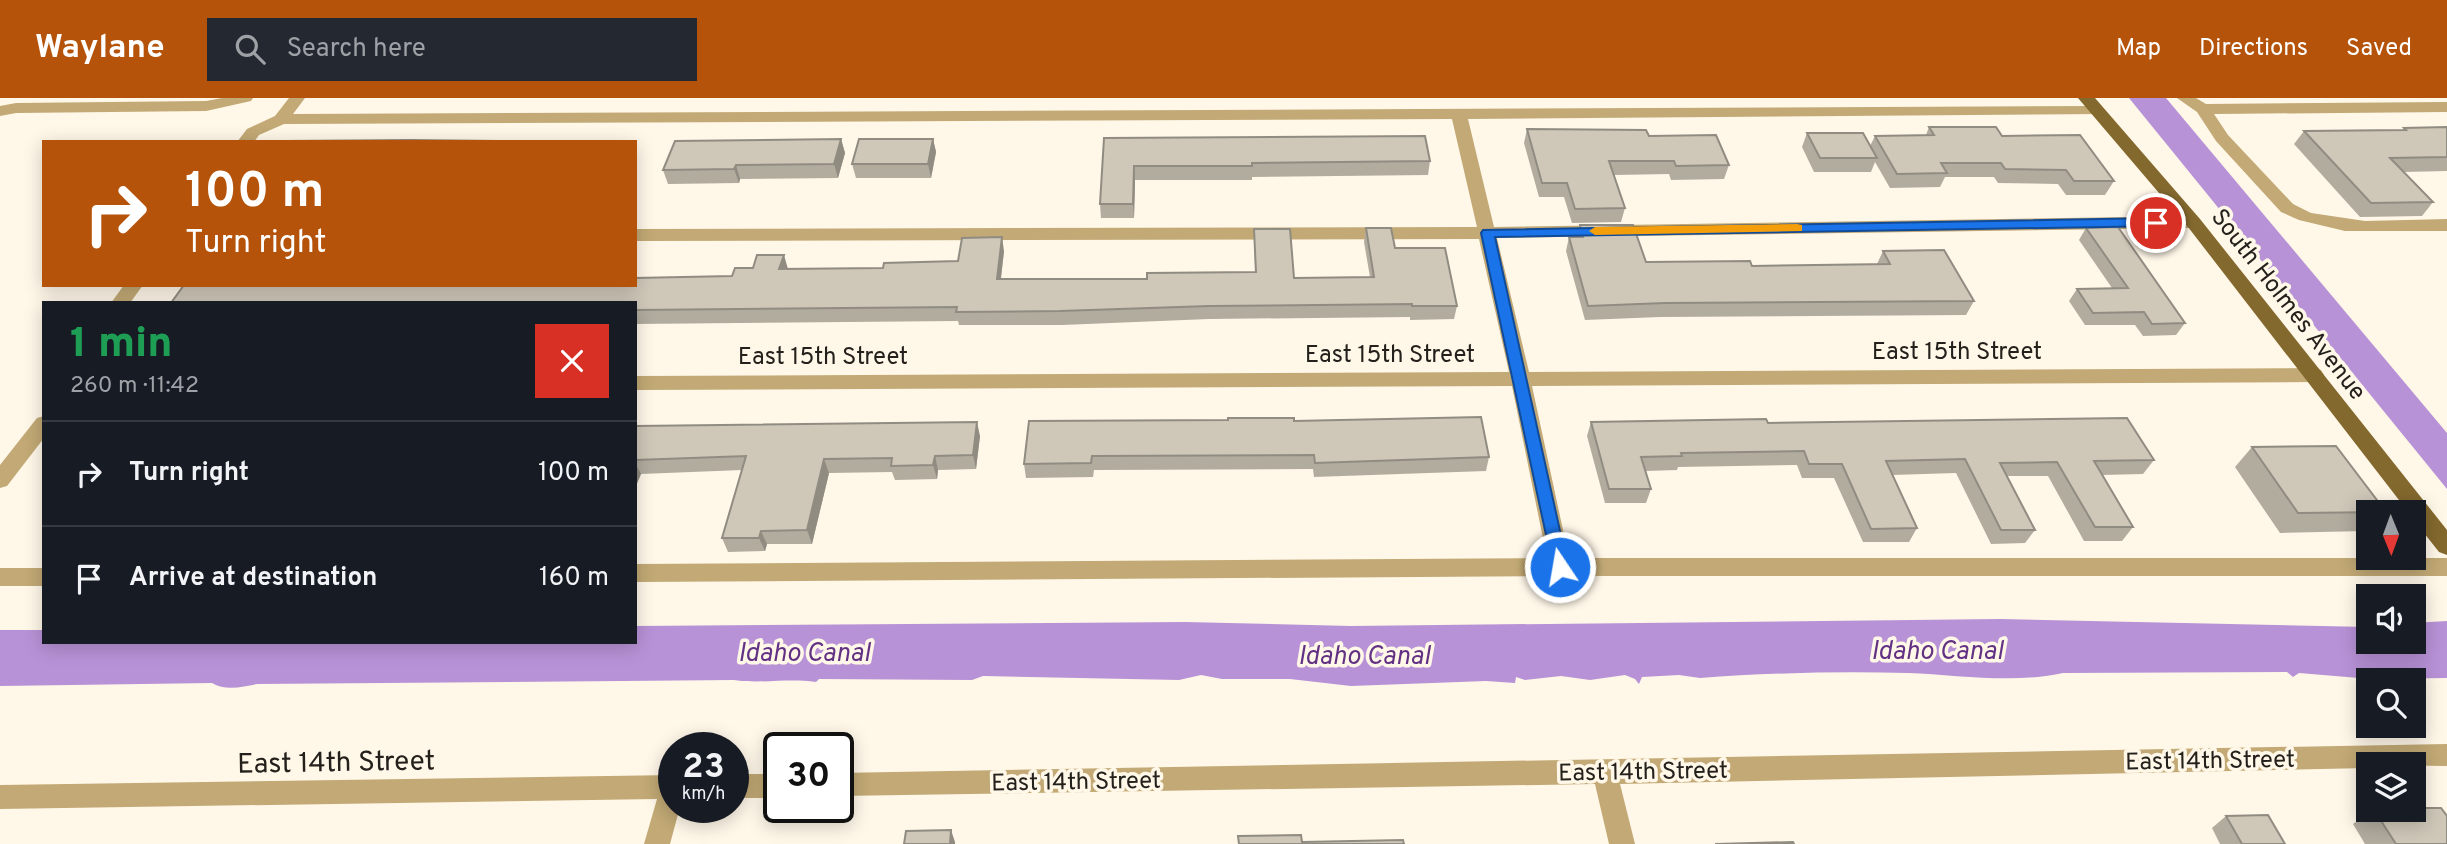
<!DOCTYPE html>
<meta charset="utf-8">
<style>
:root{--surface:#171b24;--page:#242831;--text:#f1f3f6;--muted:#9ea1a6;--line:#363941;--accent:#b45309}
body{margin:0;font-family:Overpass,sans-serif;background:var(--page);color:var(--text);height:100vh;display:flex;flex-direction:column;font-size:26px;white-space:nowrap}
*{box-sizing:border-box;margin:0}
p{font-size:23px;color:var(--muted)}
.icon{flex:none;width:38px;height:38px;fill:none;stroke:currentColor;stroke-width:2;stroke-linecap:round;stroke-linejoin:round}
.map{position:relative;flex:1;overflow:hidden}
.side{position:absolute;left:42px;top:203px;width:595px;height:343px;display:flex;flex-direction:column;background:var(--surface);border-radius:0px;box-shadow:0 4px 18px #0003}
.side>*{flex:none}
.guide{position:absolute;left:42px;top:42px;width:595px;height:147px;border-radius:0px;box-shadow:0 4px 18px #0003;background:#b45309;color:#fff;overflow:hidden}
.needle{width:46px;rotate:179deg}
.fabs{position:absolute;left:2356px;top:402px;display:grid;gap:14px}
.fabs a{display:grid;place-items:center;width:70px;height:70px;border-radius:0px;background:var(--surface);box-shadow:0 4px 18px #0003;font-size:35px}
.speed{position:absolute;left:658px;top:634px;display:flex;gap:14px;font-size:35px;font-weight:700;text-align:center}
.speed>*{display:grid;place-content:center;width:91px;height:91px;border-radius:50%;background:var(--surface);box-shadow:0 4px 18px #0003;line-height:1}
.speed small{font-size:18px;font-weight:400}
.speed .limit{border:4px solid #111;border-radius:10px;background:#fff;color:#111}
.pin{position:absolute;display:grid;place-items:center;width:60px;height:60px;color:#fff;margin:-30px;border:4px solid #fff;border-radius:50%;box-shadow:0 2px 7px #0007}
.me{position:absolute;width:77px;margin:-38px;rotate:348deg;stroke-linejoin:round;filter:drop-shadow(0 0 5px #0008)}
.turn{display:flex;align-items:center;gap:24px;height:147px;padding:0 28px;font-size:32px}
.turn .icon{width:91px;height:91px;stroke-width:2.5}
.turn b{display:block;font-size:49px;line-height:60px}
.round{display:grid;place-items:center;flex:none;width:74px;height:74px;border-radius:0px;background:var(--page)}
.headline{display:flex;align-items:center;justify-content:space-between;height:119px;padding:0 28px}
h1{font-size:42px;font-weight:800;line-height:52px;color:#1e9e55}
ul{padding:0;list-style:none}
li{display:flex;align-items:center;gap:21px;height:105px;padding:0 28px;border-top:2px solid var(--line)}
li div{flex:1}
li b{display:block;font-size:26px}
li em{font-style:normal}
header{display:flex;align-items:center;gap:42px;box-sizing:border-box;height:98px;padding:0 35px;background:var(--accent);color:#fff}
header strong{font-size:33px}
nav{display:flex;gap:38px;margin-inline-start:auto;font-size:24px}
.search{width:490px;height:63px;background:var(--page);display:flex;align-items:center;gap:18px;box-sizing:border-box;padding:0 24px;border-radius:0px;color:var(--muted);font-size:26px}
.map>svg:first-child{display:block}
.water{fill:#b892d7}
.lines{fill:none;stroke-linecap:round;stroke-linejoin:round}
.minor{fill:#c2a975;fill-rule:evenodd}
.major{fill:#84692e;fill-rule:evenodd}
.wall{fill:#b2ac9f}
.shaded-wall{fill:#918c82}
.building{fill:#cfc8b9;stroke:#918c82;stroke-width:2}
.route{fill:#1a73e8;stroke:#114b97;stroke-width:2}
.slow{fill:#f59e0b}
.labels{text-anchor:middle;stroke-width:7;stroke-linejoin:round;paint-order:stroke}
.street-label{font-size:24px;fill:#24211c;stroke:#fff7e8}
.water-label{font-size:26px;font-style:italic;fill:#623183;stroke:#fff7e8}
.near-street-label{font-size:28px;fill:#24211c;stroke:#fff7e8}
</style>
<header>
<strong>Waylane</strong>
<div class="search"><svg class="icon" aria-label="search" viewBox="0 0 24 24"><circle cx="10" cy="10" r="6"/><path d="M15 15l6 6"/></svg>Search here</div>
<nav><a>Map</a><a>Directions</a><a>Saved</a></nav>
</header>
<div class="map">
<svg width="2447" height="746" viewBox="0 0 2447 746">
<rect width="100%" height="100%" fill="#fff7e8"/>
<g class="water">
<polygon points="2129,0 2166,0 2447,335 2447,391"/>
<path d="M2001 521 2368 529V544H2413V525L2447 523V580L2371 581 2299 575 2293 579 2287 574 2063 575C2014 586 1958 577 1908 575 1839 573 1768 575 1700 580L1679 577 1642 579 1639 586 1635 581 1625 577 1590 582 1561 578 1525 582 1516 579 1515 585 1486 583 1351 588 1290 581H1222L1201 577 1179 582 983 578 972 582 819 581 816 584C788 580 762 586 734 582L257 586C243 589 225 593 212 585L0 588V532H44V544H635V528L1185 524 1351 528Z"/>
</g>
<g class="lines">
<g class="minor">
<polygon points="222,0 253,0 251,3 206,13 16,15 0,18 0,8 16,5 206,3"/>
<polygon points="289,0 305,0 293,16 2096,8 2102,10 2104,13 2102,16 1468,21 1494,129 2193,118 2202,124 2193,130 1497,140 1529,274 2314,270 2321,272 2324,277 2321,282 2314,284 1532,288 1569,460 2447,460 2447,478 1560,478 635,484 635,466 1547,460 1512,288 635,292 635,278 1509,274 1479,141 635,143 635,131 1477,129 1452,21 284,26 259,37 254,44 237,44 247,31 275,18"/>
<polygon points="2177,0 2196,0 2206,6 2447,4 2447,14 2214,16 2228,37 2293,106 2311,115 2365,123 2447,121 2447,133 2345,133 2299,122 2281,114 2216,43 2197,14"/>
<polygon points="124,187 143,187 130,205 111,205"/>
<polygon points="44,318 44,340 7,388 0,390 0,367 37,320"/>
<rect x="0" y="470" width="44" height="18"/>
<polygon points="2447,646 2447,668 2368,667 2368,670 1620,686 1635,746 1609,746 1595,686 838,698 838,675"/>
<rect x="733" y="676" width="46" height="24"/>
<polygon points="674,677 674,709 680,709 670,746 644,746 657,701 0,711 0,687"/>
</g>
<polygon class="major" points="2078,0 2095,0 2200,121 2447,432 2447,457 2439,454 2413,421 2413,415 2409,415 2188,129"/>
</g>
<g class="wall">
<polygon points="1929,29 2002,38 2114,83 2105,97 2066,97 2058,86 1998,85 1994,79 1945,79 1940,89 1890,90 1875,64 1871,74 1814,74 1802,49 1807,35 1870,48 1875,38 1926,37"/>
<polygon points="2447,29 2447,73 2403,74 2433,104 2422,118 2360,119 2294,46 2304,33 2402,32 2404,30"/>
<polygon points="1527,31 1649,38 1729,67 1724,81 1671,82 1669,76 1614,77 1625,110 1621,124 1572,125 1564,99 1539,99 1524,45"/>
<polygon points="1104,40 1430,63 1428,77 1252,79 1252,82 1135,82 1134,120 1101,120 1100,106"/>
<polygon points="841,41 845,55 838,80 740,81 739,85 668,86 663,72"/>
<polygon points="933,41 936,54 931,80 856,80 852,66"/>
<polygon points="1580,127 1646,164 1752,168 1877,166 1883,153 1974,203 1966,217 1660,219 1585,222 1566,153 1569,139 1577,139"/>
<polygon points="1366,130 1395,150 1457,208 1454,221 1410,222 1410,219 1209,221 1062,227 959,227 958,223 635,226 635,205 732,178 788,171 883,170 958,163 1004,153 1001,181 1147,181 1255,174 1254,131 1294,180 1370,179 1364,144"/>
<polygon points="2086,130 2185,225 2176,237 2143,238 2135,227 2085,227 2069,203 2077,191 2112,190 2079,142"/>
<polygon points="1294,323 1489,359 1486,373 1314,379 1313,371 1094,372 1093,379 1026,380 1024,366"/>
<polygon points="1591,324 1768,325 2154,362 2143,376 2102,377 2133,429 2122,443 2084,443 2048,378 2007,378 2035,432 2025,445 1991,446 1956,375 1892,377 1917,430 1909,444 1863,444 1834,380 1802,380 1797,367 1678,369 1677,372 1646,373 1651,391 1646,405 1605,405 1587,338"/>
<polygon points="635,328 980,338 976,371 938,372 937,381 895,382 892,374 829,375 812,446 767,446 765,453 728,454 722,440 742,372 641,376 635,390"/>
<polygon points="2252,349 2386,414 2368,415 2368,432 2366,433 2280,435 2235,369"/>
<polygon points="2372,712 2413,712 2447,746 2365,746 2353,726"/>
<polygon points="2226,718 2285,746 2220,746 2212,730"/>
</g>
<g class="shaded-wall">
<polygon points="841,41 845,55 838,80 834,66"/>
<polygon points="933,41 936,54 931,80 928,66"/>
<polygon points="736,67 740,81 739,85 734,71"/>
<polygon points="1134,68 1135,82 1134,120 1133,106"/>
<polygon points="1002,139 1004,153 999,195 997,181"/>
<polygon points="784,157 788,171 779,171"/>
<polygon points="977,324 980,338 976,371 973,357"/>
<polygon points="935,358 938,372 937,381 933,367"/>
<polygon points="824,361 829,375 812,446 807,432"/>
<polygon points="635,365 641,376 635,390"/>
<polygon points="761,433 767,446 765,453 759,440"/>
<polygon points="951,732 955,744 955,746 950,746"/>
</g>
<g class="building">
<polygon points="1929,29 1996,29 2002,38 2080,37 2114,83 2074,83 2066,72 2005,71 2001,65 1941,65 1947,75 1897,76 1875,38 1934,37"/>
<polygon points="2447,29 2447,59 2390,60 2433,104 2371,105 2304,33 2406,32 2404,30"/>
<polygon points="1527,31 1646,32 1649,38 1716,37 1729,67 1676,68 1674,63 1609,63 1625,110 1575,111 1567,85 1542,85"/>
<polygon points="1807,35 1863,35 1877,60 1820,60"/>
<polygon points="1425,38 1430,63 1252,65 1252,68 1134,68 1133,106 1100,106 1104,40"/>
<polygon points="841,41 834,66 736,67 734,71 663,72 675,43"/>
<polygon points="859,41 933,41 928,66 852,66"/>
<polygon points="410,42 499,43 284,44 285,43"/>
<polygon points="1580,127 1633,127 1646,164 1750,163 1752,168 1890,166 1883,153 1944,152 1974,203 1665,205 1588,208 1569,139 1583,139"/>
<polygon points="2118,129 2185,225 2152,226 2144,214 2093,215 2077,191 2128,190 2086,130"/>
<polygon points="1366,130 1391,130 1395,150 1445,150 1457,208 1412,208 1412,206 1209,208 1060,213 956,214 957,209 635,212 635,205 171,205 184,187 635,187 635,180 732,178 735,170 753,170 757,157 784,157 779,171 883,170 884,165 958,163 962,140 1002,139 997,181 1147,181 1147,175 1256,174 1254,131 1290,131 1294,180 1374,179"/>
<polygon points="1481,319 1489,359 1315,365 1314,357 1092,358 1091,365 1024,366 1029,323 1228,322 1228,320 1294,320 1294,323"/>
<polygon points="2127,320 2154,362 2094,363 2133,429 2095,429 2057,364 2000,365 2035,432 2001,432 1965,361 1886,363 1917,430 1871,431 1842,366 1809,366 1804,353 1681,355 1682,358 1641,359 1651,391 1609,391 1591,324 1766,321 1768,325"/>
<polygon points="977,324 973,357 935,358 933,367 891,368 892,360 824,361 807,432 761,433 759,440 722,440 746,358 635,362 635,328"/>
<polygon points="2336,348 2386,414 2298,415 2252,349"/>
<polygon points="2413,710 2441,710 2447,718 2447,746 2396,746 2374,712 2413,712"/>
<polygon points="2268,717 2285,746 2242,746 2226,718"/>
<polygon points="951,732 950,746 904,746 906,733"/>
<polygon points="1301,737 1302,744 1403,742 1404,746 1239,746 1238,738"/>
<polygon points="1793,744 1794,746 1715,746"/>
</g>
<polygon class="route" points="2156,120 2161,122 2161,128 1495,139 1568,469 1566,474 1554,474 1481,135 1483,132"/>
<polygon class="slow" points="1797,126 1802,127 1802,133 1595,137 1589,133 1595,129"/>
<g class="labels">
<g class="street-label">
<text transform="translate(2289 206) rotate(52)" y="8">South Holmes Avenue</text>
<text x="1957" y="261">East 15th Street</text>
<text x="1390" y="264">East 15th Street</text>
<text x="823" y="266">East 15th Street</text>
<text transform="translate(2210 662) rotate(-1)" y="8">East 14th Street</text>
<text transform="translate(1643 673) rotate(-1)" y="8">East 14th Street</text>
<text transform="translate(1076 683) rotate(-1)" y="8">East 14th Street</text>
</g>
<g class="water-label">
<text x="1937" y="561">Idaho Canal</text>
<text x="804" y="563">Idaho Canal</text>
<text x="1364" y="566">Idaho Canal</text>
</g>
<g class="near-street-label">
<text transform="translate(336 663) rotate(-1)" y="10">East 14th Street</text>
</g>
</g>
</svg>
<div class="fabs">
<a><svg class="needle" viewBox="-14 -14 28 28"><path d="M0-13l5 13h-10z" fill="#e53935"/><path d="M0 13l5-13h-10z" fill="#9ea1a6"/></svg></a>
<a><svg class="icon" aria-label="sound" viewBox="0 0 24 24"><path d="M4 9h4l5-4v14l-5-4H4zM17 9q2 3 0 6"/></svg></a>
<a><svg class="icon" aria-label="search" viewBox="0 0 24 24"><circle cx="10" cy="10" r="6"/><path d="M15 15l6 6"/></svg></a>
<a><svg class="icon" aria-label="layers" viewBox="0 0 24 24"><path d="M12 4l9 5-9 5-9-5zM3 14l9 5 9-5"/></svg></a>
</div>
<div class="speed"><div>23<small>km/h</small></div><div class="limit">30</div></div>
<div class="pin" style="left:2156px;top:125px;background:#d93025"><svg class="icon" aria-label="arrive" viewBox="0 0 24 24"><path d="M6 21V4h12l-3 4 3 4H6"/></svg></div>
<svg class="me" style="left:1560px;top:469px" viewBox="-20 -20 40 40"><circle r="17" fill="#1a73e8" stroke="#fff" stroke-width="3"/><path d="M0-11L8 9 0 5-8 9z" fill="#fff"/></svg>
<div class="guide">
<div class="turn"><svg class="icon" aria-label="right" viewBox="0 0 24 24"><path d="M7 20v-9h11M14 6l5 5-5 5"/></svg><div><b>100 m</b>Turn right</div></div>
</div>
<section class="side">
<div class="headline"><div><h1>1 min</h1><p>260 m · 11:42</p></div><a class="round" style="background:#d93025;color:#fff"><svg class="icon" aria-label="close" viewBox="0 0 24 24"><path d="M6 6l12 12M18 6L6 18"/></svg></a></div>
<ul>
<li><svg class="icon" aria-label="right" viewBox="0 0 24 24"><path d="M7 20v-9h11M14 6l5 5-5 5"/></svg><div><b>Turn right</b></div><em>100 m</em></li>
<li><svg class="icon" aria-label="arrive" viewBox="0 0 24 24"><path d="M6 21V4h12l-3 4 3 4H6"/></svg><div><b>Arrive at destination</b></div><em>160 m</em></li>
</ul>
</section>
</div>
